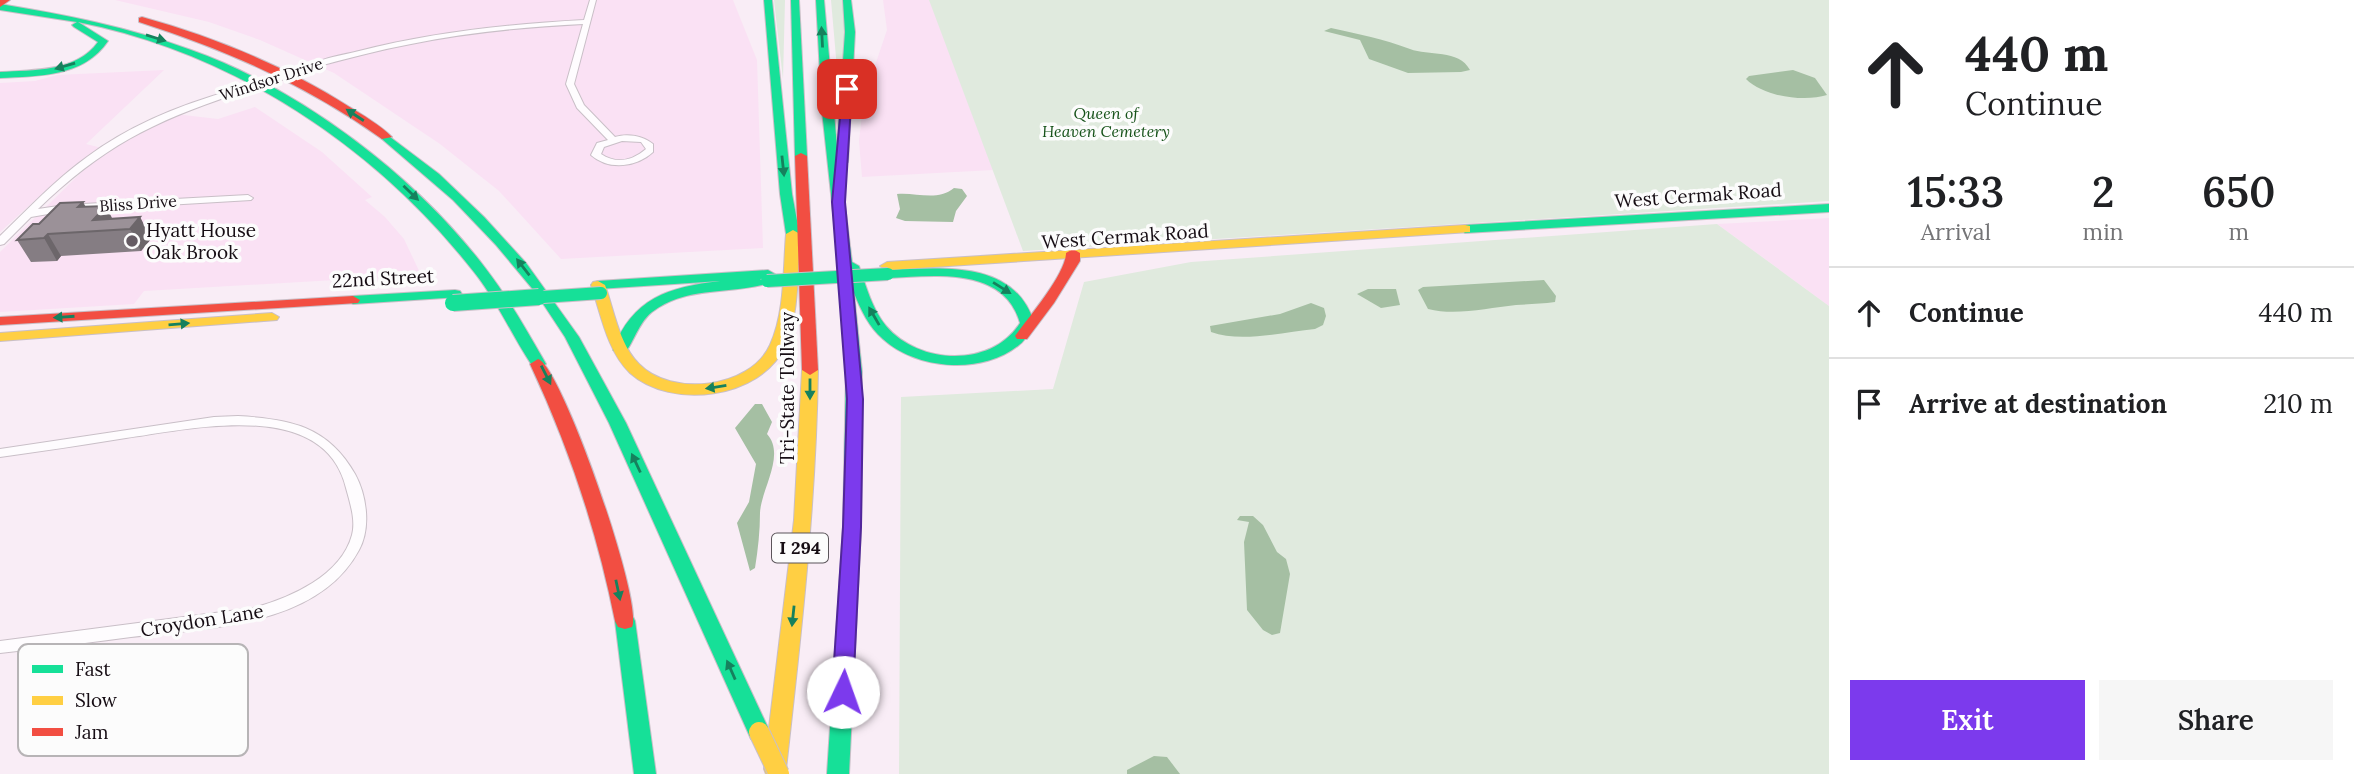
<!DOCTYPE html>
<style>
:root{--surface:#fff;--page:#f6f6f6;--text:#202124;--muted:#757577;--line:#e0e0e0;--accent:#7c3aed}
body{margin:0;font-family:Lora,serif;background:var(--page);color:var(--text);height:100vh;display:flex;flex-direction:column;font-size:26px;white-space:nowrap}
*{box-sizing:border-box;margin:0}
p{font-size:23px;color:var(--muted)}
.icon{flex:none;width:38px;height:38px;fill:none;stroke:currentColor;stroke-width:2;stroke-linecap:round;stroke-linejoin:round}
.map{position:relative;flex:1;overflow:hidden}
.side{display:flex;flex-direction:column;background:var(--surface);width:525px}
.side>*{flex:none}
.hud{background:#fff;color:var(--text);overflow:hidden}
.pin{position:absolute;display:grid;place-items:center;width:60px;height:60px;color:#fff;margin:-30px;border-radius:14px;box-shadow:0 4px 10px #0006}
.me{position:absolute;width:77px;margin:-38px;rotate:3deg;stroke-linejoin:round;filter:drop-shadow(0 0 5px #0008)}
.turn{display:flex;align-items:center;gap:24px;height:147px;padding:0 21px;font-size:32px}
.turn .icon{width:91px;height:91px;stroke-width:2.5}
.turn b{display:block;font-size:49px;line-height:60px}
.eta{display:flex;justify-content:space-evenly;align-items:center;height:119px;text-align:center}
.eta b{font-size:42px;font-weight:600;line-height:49px}
.button{display:flex;gap:14px;margin-top:auto;padding:14px 21px}
.button a{flex:1;height:80px;border-radius:0px;background:var(--accent);color:#fff;font-size:28px;font-weight:600;line-height:80px;text-align:center}
.button a+a{background:var(--page);color:var(--text)}
ul{padding:0;list-style:none}
li{display:flex;align-items:center;gap:21px;height:91px;padding:0 21px;border-top:2px solid var(--line)}
li div{flex:1}
li b{display:block;font-size:26px}
li em{font-style:normal}
main{display:flex;flex:1;min-height:0}
.map>svg:first-child{display:block}
.built{fill:#fae1f4}
.green{fill:#e0eade}
.water{fill:#a5bfa3}
.lines{fill:none;stroke-linecap:round;stroke-linejoin:round}
.street-casing{stroke:#c9bfc7;stroke-width:2}
.fast-casing{stroke:#c9bfc7;stroke-width:2}
.slow-casing{stroke:#c9bfc7;stroke-width:2}
.jam-casing{stroke:#c9bfc7;stroke-width:2}
.street{fill:#fefcfe;fill-rule:evenodd}
.fast{fill:#16e098;fill-rule:evenodd}
.slow{fill:#ffcf43;fill-rule:evenodd}
.jam{fill:#f24e42;fill-rule:evenodd}
.street-bridge-casing{stroke:#c9bfc7;stroke-width:9;stroke-linecap:butt}
.fast-bridge-far1-casing{stroke:#c9bfc7;stroke-width:14;stroke-linecap:butt}
.fast-bridge-casing{stroke:#c9bfc7;stroke-width:18;stroke-linecap:butt}
.slow-bridge-casing{stroke:#c9bfc7;stroke-width:22;stroke-linecap:butt}
.street-bridge{stroke:#fefcfe;stroke-width:8}
.fast-bridge-far1{stroke:#16e098;stroke-width:12}
.fast-bridge{stroke:#16e098;stroke-width:16}
.slow-bridge{stroke:#ffcf43;stroke-width:20}
.wall{fill:#857d83}
.shaded-wall{fill:#6c666a}
.building{fill:#9b9198;stroke:#6c666a;stroke-width:2}
.oneway{fill:#16815d}
.route{fill:#7c3aed;stroke:#51269a;stroke-width:2}
.poi-dot{fill:#655b63;stroke:#fcfcfc;stroke-width:2.5}
.labels{text-anchor:middle;stroke-width:7;stroke-linejoin:round;paint-order:stroke}
.far-street-label{font-size:16px;fill:#160d14;stroke:#fcfcfc}
.far-park-label{font-size:16px;font-style:italic;fill:#165219;stroke:#fcfcfc}
.shield{fill:#fcfcfc;stroke:#5b555a;stroke-width:2}
.shield-label{font-size:18px;font-weight:bold;fill:#160d14}
.street-label{font-size:19px;fill:#160d14;stroke:#fcfcfc}
.poi-label{font-size:19px;fill:#160d14;stroke:#fcfcfc;text-anchor:start}
.key{fill:#fcfcfc;stroke:#b7b4b6;stroke-width:2}
.key-label{font-size:19px;fill:#160d14}
</style>
<main>
<div class="map">
<svg width="1829" height="774" viewBox="0 0 1829 774">
<rect width="100%" height="100%" fill="#f9edf6"/>
<g class="built">
<polygon points="115,0 733,0 757,60 763,248 561,259 499,191 440,144 334,73 260,40 209,22"/>
<polygon points="883,0 930,0 993,170 862,177 859,141 864,98 887,30"/>
<polygon points="164,70 86,144 102,148 54,183 0,232 0,83 35,81 57,75"/>
<polygon points="255,107 322,152 372,197 365,200 385,217 404,239 421,275 144,291 134,304 0,312 0,252 101,153 175,114 218,119"/>
<polygon points="1829,218 1829,306 1717,224"/>
</g>
<g class="green">
<polygon points="774,0 785,0 783,79"/>
<polygon points="831,0 842,0 845,27 840,103"/>
<polygon points="929,0 1829,0 1829,201 1023,251"/>
<polygon points="1717,224 1829,306 1829,774 899,774 901,397 1053,389 1084,282 1191,262"/>
</g>
<g class="water">
<path d="M1331 28C1359 34 1383 39 1410 49 1428 56 1459 49 1470 70L1461 72 1408 73 1369 59 1360 40 1324 31Z"/>
<path d="M1793 70 1815 78 1827 95C1805 102 1764 97 1746 79L1749 76Z"/>
<path d="M954 188 962 189 967 196 956 211 953 222 905 221 896 218 900 209 897 194C916 192 937 202 954 188Z"/>
<path d="M1544 280 1556 296 1555 302C1542 304 1529 304 1516 305 1487 308 1456 316 1428 309L1418 290 1423 287Z"/>
<polygon points="1368,289 1396,289 1400,305 1381,308 1357,294"/>
<path d="M1311 303 1324 308 1326 316 1323 325 1315 329C1283 332 1241 343 1211 332L1210 326 1280 314Z"/>
<path d="M755 404H762L772 422 767 434C786 455 761 489 760 513 760 531 758 549 755 568L750 571 737 523 749 502 756 464 735 428Z"/>
<polygon points="1240,516 1253,516 1263,525 1277,552 1286,559 1290,574 1280,633 1272,635 1263,630 1247,610 1244,542 1249,522 1237,520"/>
<polygon points="1154,756 1167,757 1180,774 1127,774 1127,770"/>
</g>
<g class="lines">
<g class="street-casing">
<g id="street">
<path d="M590 0H596L574 84 584 105 615 137C628 133 643 136 653 144V152C637 167 609 171 591 155L597 143 608 140 577 108 566 84 583 24C525 27 468 32 411 44 378 50 345 59 312 68L308 66C322 58 343 55 359 51 433 32 508 24 584 20ZM622 141 641 142 646 149C632 161 616 164 601 154L604 147Z"/>
<path d="M233 90 237 92 236 94C153 121 101 148 38 209L65 205 248 195 253 198 251 200 65 211 31 217 4 244 0 245V236C28 209 55 180 87 157 130 125 182 104 233 90Z"/>
<path d="M238 416C290 419 328 426 355 474 367 496 371 528 359 550 318 627 207 628 131 637 88 643 44 648 0 653V641L253 608C290 598 341 576 352 535 356 520 350 503 346 488 324 397 191 429 126 438 84 445 42 451 0 457V449L214 417Z"/>
</g>
</g>
<g class="fast-casing">
<g id="fast">
<polygon points="764,0 772,0 792,194 802,247 795,251 788,247 780,194"/>
<polygon points="791,0 799,0 807,156 801,159 795,156"/>
<path d="M816 0H824L837 147 845 32 843 0H851L855 32 848 162 840 165 852 262 859 266C866 286 872 309 886 326 919 365 992 368 1020 323 1004 266 934 276 888 278L881 274 888 270C941 268 1015 259 1034 323 1030 330 1026 340 1019 345 983 375 917 370 883 339 869 327 861 310 854 293L862 372 861 527 849 774H827L843 527 846 372 836 240 822 111Z"/>
<path d="M0 4C66 15 128 27 191 50 301 89 416 176 486 269 509 299 527 331 546 364L538 369 533 367C512 336 498 302 474 272 376 147 235 53 78 22L108 41C84 77 39 76 0 78V72C33 70 77 72 98 42L74 27 72 25 77 22 0 10Z"/>
<polygon points="386,134 439,174 484,217 526,263 579,337 626,423 770,732 767,739 759,742 751,739 609,423 565,337 536,293 496,245 453,200 382,139 380,137"/>
<polygon points="1829,204 1829,212 1465,233 1459,229 1465,225"/>
<path d="M768 270 775 274 773 277 760 279 764 282 762 285C724 294 685 287 652 312 637 323 631 352 621 355L613 350C632 298 669 287 720 281L598 289 591 285 598 281Z"/>
<polygon points="455,290 460,291 462,294 460,297 353,304 346,300 353,296"/>
<polygon points="625,613 632,615 635,621 656,774 634,774 615,621 618,615"/>
</g>
</g>
<g class="slow-casing">
<g id="slow">
<polygon points="1465,225 1470,226 1470,232 887,270 880,266 887,262"/>
<path d="M793 230 800 234C797 270 800 313 785 346 761 399 671 410 630 373 607 351 601 314 591 285L593 282 598 281 605 285C614 310 619 344 639 364 671 397 750 389 770 345 785 312 783 270 786 234Z"/>
<polygon points="272,313 279,317 277,320 0,341 0,333"/>
<path d="M810 365 818 370C816 504 801 636 786 769L784 774H766L764 769 794 520 802 370Z"/>
</g>
</g>
<g class="jam-casing">
<g id="jam">
<polygon points="0,0 10,0 0,7"/>
<path d="M142 17C214 37 285 66 348 106 363 115 380 125 392 137L382 139C307 85 226 50 139 22V18Z"/>
<polygon points="801,153 807,156 818,370 810,375 802,370 795,156"/>
<path d="M1073 249 1080 253V261L1054 303 1027 339H1017L1015 336C1028 318 1066 274 1066 253Z"/>
<polygon points="353,296 360,300 358,303 0,325 0,317"/>
<path d="M538 359C561 365 644 603 632 627L625 629 618 627 615 621C597 531 569 447 530 364Z"/>
</g>
</g>
<use href="#street" class="street"/>
<use href="#fast" class="fast"/>
<use href="#slow" class="slow"/>
<use href="#jam" class="jam"/>
<g class="street-bridge-casing">
<polyline id="street-bridge" points="233,92 312,66"/>
</g>
<g class="fast-bridge-far1-casing">
<g id="fast-bridge-far1">
<polyline points="767,281 888,274"/>
<polyline points="514,299 601,293"/>
</g>
</g>
<g class="fast-bridge-casing">
<polyline id="fast-bridge" points="453,303 539,297"/>
</g>
<g class="slow-bridge-casing">
<polyline id="slow-bridge" points="759,732 779,774"/>
</g>
<use href="#street-bridge" class="street-bridge"/>
<use href="#fast-bridge-far1" class="fast-bridge-far1"/>
<use href="#fast-bridge" class="fast-bridge"/>
<use href="#slow-bridge" class="slow-bridge"/>
</g>
<polygon class="wall" points="86,207 112,219 140,217 151,239 141,251 61,256 57,261 31,262 17,240 39,224"/>
<g class="shaded-wall">
<polygon points="83,202 95,223 78,207"/>
<polygon points="106,206 117,228 93,220"/>
<polygon points="140,217 151,239 141,251 130,229"/>
<polygon points="48,234 61,256 57,261 44,238"/>
</g>
<polygon class="building" points="83,202 78,207 106,206 93,220 140,217 130,229 48,234 44,238 17,240 33,224 39,224 60,203"/>
<defs><path id="oneway-solid" d="M-6-.8H1V-3.2L6.5 0L1 3.2V.8H-6Z" transform="scale(1.75)"/></defs>
<g class="oneway">
<use href="#oneway-solid" transform="translate(822 37) rotate(-93)"/>
<use href="#oneway-solid" transform="translate(156 38) rotate(17)"/>
<use href="#oneway-solid" transform="translate(65 66) rotate(164)"/>
<use href="#oneway-solid" transform="translate(355 115) rotate(-147)"/>
<use href="#oneway-solid" transform="translate(783 166) rotate(84)"/>
<use href="#oneway-solid" transform="translate(411 193) rotate(44)"/>
<use href="#oneway-solid" transform="translate(523 267) rotate(-128)"/>
<use href="#oneway-solid" transform="translate(1002 288) rotate(32)"/>
<use href="#oneway-solid" transform="translate(874 316) rotate(-120)"/>
<use href="#oneway-solid" transform="translate(64 317) rotate(176)"/>
<use href="#oneway-solid" transform="translate(179 324) rotate(-5)"/>
<use href="#oneway-solid" transform="translate(546 375) rotate(63)"/>
<use href="#oneway-solid" transform="translate(716 387) rotate(171)"/>
<use href="#oneway-solid" transform="translate(810 389) rotate(90)"/>
<use href="#oneway-solid" transform="translate(636 463) rotate(-115)"/>
<use href="#oneway-solid" transform="translate(618 590) rotate(78)"/>
<use href="#oneway-solid" transform="translate(793 616) rotate(96)"/>
<use href="#oneway-solid" transform="translate(731 670) rotate(-114)"/>
</g>
<polygon class="route" points="843,86 852,89 845,202 863,399 861,527 853,692 850,698 843,701 835,698 832,692 843,527 847,399 832,202"/>
<circle class="poi-dot" cx="132" cy="241" r="7"/>
<g class="labels">
<g class="far-street-label">
<text transform="translate(271 79) rotate(-18)" y="6">Windsor Drive</text>
<text transform="translate(138 203) rotate(-4)" y="6">Bliss Drive</text>
</g>
<g class="far-park-label">
<text x="1106" y="119">Queen of<tspan x="1106" dy="18">Heaven Cemetery</tspan></text>
</g>
<rect class="shield" x="772" y="533.5" width="56" height="29" rx="5"/>
<g class="shield-label">
<text x="800" y="554">I 294</text>
</g>
<g class="street-label">
<text transform="translate(1698 195) rotate(-4)" y="7">West Cermak Road</text>
<text transform="translate(1125 236) rotate(-4)" y="7">West Cermak Road</text>
<text transform="translate(383 278) rotate(-3)" y="7">22nd Street</text>
<text transform="translate(787 388) rotate(-90)" y="7">Tri-State Tollway</text>
<text transform="translate(202 620) rotate(-9)" y="7">Croydon Lane</text>
</g>
<g class="poi-label">
<text x="146" y="237">Hyatt House<tspan x="146" dy="22">Oak Brook</tspan></text>
</g>
</g>
<rect x="18" y="644" width="230" height="112" rx="10" class="key"/>
<rect x="32" y="665" width="31" height="8" fill="#16e098"/>
<rect x="32" y="696" width="31" height="9" fill="#ffcf43"/>
<rect x="32" y="728" width="31" height="8" fill="#f24e42"/>
<g class="key-label">
<text x="75" y="676">Fast</text>
<text x="75" y="707">Slow</text>
<text x="75" y="739">Jam</text>
</g>
</svg>
<div class="pin" style="left:847px;top:89px;background:#d93025"><svg class="icon" aria-label="arrive" viewBox="0 0 24 24"><path d="M6 21V4h12l-3 4 3 4H6"/></svg></div>
<svg class="me" style="left:843px;top:692px" viewBox="-20 -20 40 40"><circle r="19" fill="#fff"/><path d="M0-13L10 11 0 6-10 11z" fill="#7c3aed"/></svg>
</div>
<section class="side">
<div class="hud">
<div class="turn"><svg class="icon" aria-label="ahead" viewBox="0 0 24 24"><path d="M12 20V5M6 11l6-6 6 6"/></svg><div><b>440 m</b>Continue</div></div>
</div>
<div class="eta">
<div><b>15:33</b><p>Arrival</p></div>
<div><b>2</b><p>min</p></div>
<div><b>650</b><p>m</p></div>
</div>
<ul>
<li><svg class="icon" aria-label="ahead" viewBox="0 0 24 24"><path d="M12 20V5M6 11l6-6 6 6"/></svg><div><b>Continue</b></div><em>440 m</em></li>
<li><svg class="icon" aria-label="arrive" viewBox="0 0 24 24"><path d="M6 21V4h12l-3 4 3 4H6"/></svg><div><b>Arrive at destination</b></div><em>210 m</em></li>
</ul>
<div class="button"><a>Exit</a><a>Share</a></div>
</section>
</main>
